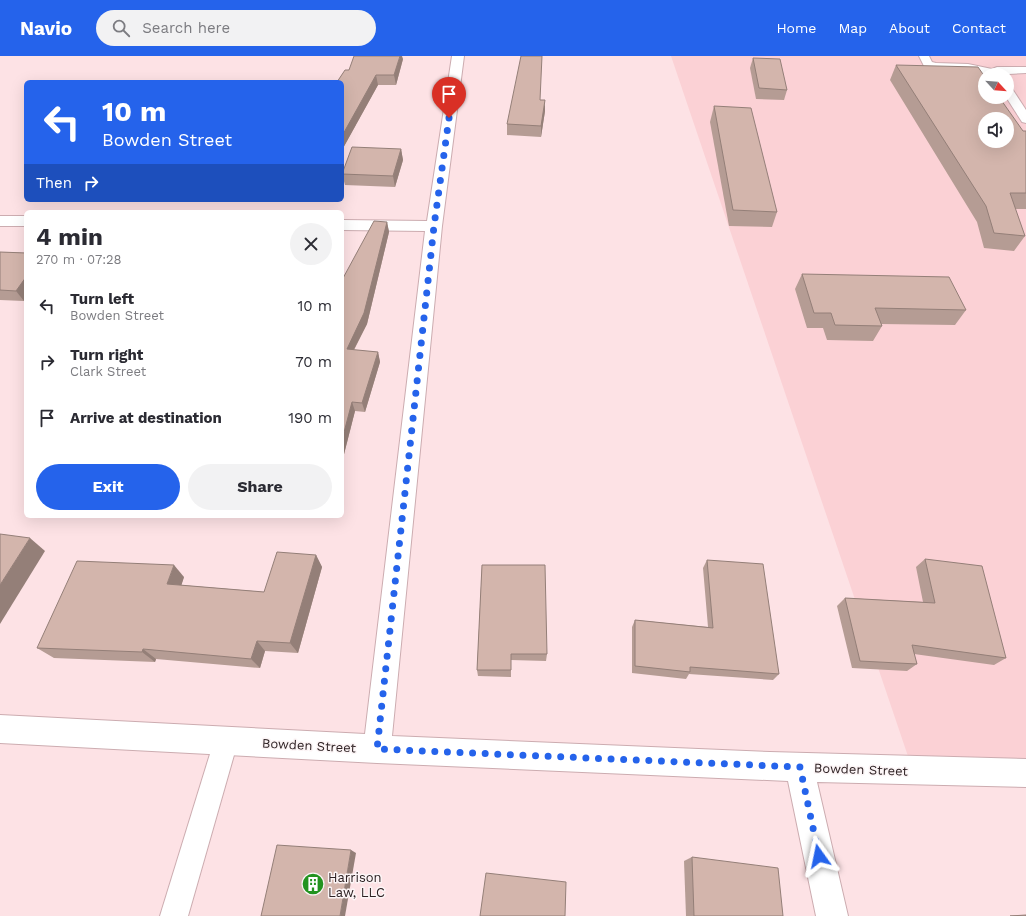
<!DOCTYPE html>
<meta charset="utf-8">
<style>
:root{--surface:#fff;--page:#f2f2f3;--text:#2b2b33;--muted:#7c7c81;--accent:#2563eb}
body{margin:0;font-family:"Work Sans",sans-serif;background:var(--page);color:var(--text);height:100vh;display:flex;flex-direction:column;font-size:15px;white-space:nowrap}
*{box-sizing:border-box;margin:0}
p{font-size:13px;color:var(--muted)}
.icon{flex:none;width:22px;height:22px;fill:none;stroke:currentColor;stroke-width:2;stroke-linecap:round;stroke-linejoin:round}
.map{position:relative;flex:1;overflow:hidden}
.side{position:absolute;left:24px;top:154px;width:320px;height:308px;display:flex;flex-direction:column;background:var(--surface);border-radius:6px;box-shadow:0 4px 16px #0002}
.side>*{flex:none}
.banner{position:absolute;left:24px;top:24px;width:320px;height:122px;border-radius:6px;box-shadow:0 4px 16px #0002;background:#2563eb;color:#fff;overflow:hidden}
.needle{width:26px;rotate:116deg}
.fabs{position:absolute;left:978px;top:12px;display:grid;gap:8px}
.fabs a{display:grid;place-items:center;width:36px;height:36px;border-radius:50%;background:var(--surface);box-shadow:0 4px 16px #0002;font-size:20px}
.pin{position:absolute;display:grid;place-items:center;width:34px;height:34px;color:#fff;margin:-41px -17px;border-radius:50% 50% 50% 0;rotate:-45deg;box-shadow:0 0 4px #0007}
.pin .icon{rotate:45deg}
.me{position:absolute;width:44px;margin:-22px;rotate:348deg;stroke-linejoin:round;filter:drop-shadow(0 0 3px #0008)}
.turn{display:flex;align-items:center;gap:14px;height:84px;padding:0 12px;font-size:18px}
.turn .icon{width:52px;height:52px;stroke-width:2.5}
.turn b{display:block;font-size:28px;line-height:34px}
.then{display:flex;align-items:center;height:38px;padding:0 12px;background:#0003;gap:8px;font-size:15px}
.round{display:grid;place-items:center;flex:none;width:42px;height:42px;border-radius:21px;background:var(--page)}
.overview{display:flex;align-items:center;justify-content:space-between;height:68px;padding:0 12px}
h1{font-size:24px;font-weight:700;line-height:30px}
.action{display:flex;gap:8px;margin-top:auto;padding:8px 12px}
.action a{flex:1;height:46px;border-radius:24px;background:var(--accent);color:#fff;font-size:16px;font-weight:700;line-height:46px;text-align:center}
.action a+a{background:var(--page);color:var(--text)}
ul{padding:0;list-style:none}
li{display:flex;align-items:center;gap:12px;height:56px;padding:0 12px}
li div{flex:1}
li b{display:block;font-size:15px}
li em{font-style:normal}
header{display:flex;align-items:center;gap:24px;box-sizing:border-box;height:56px;padding:0 20px;background:var(--accent);color:#fff}
header strong{font-size:19px}
nav{display:flex;gap:22px;margin-inline-start:auto;font-size:14px}
.search{width:280px;height:36px;background:var(--page);display:flex;align-items:center;gap:10px;box-sizing:border-box;padding:0 14px;border-radius:22px;color:var(--muted);font-size:15px}
.map>svg:first-child{display:block}
.built{fill:#fbd1d5;fill-rule:evenodd}
.lines{fill:none;stroke-linecap:round;stroke-linejoin:round}
.service-casing{stroke:#ccacb0;stroke-width:2}
.minor-casing{stroke:#ccacb0;stroke-width:2}
.service{fill:#fff;fill-rule:evenodd}
.minor{fill:#fff;fill-rule:evenodd}
.wall{fill:#b59c94}
.shaded-wall{fill:#947f78}
.building{fill:#d3b5ac;stroke:#947f78;fill-rule:evenodd}
.route{stroke:#2563eb;stroke-width:7;stroke-dasharray:0 12.6}
.labels{text-anchor:middle;stroke-width:3;stroke-linejoin:round;paint-order:stroke}
.near-street-label{font-size:13px;fill:#2d2123;stroke:#fcf5f6}
.near-poi-label{font-size:13px;fill:#2d2123;stroke:#fcf5f6;text-anchor:start}
</style>
<header>
<strong>Navio</strong>
<div class="search"><svg class="icon" aria-label="search" viewBox="0 0 24 24"><circle cx="10" cy="10" r="6"/><path d="M15 15l6 6"/></svg>Search here</div>
<nav><a>Home</a><a>Map</a><a>About</a><a>Contact</a></nav>
</header>
<div class="map">
<svg width="1026" height="860" viewBox="0 0 1026 860">
<rect width="100%" height="100%" fill="#fde2e5"/>
<path class="built" d="M671 0H1026V722L913 715ZM985 19H1007V41H985ZM985 63H1007V85H985Z"/>
<g class="lines">
<g class="service-casing">
<g id="service">
<polygon points="919,0 929,0 932,6 936,7 968,8 992,13 997,11 1026,11 1026,17 990,19 968,14 935,13 924,10"/>
<polygon points="1007,30 1011,31 1026,54 1026,67 1022,66 1006,41"/>
<polygon points="226,673 234,677 238,685 188,860 160,860 214,685 218,677"/>
</g>
</g>
<g class="minor-casing">
<g id="minor">
<polygon points="452,0 464,0 442,170 392,680 770,696 1026,703 1026,731 817,726 848,860 816,860 788,725 377,707 0,687 0,659 365,678 425,175 342,174 342,164 427,165"/>
<rect x="0" y="160" width="26" height="10"/>
</g>
</g>
<use href="#service" class="service"/>
<use href="#minor" class="minor"/>
</g>
<g class="wall">
<polygon points="753,2 787,34 784,44 756,43 750,12"/>
<polygon points="403,3 396,29 378,29 342,94 342,26"/>
<polygon points="896,9 1023,75 1026,75 1026,153 1015,153 1025,180 1014,195 984,192 977,166 890,24"/>
<polygon points="540,44 545,55 541,81 507,79 507,68"/>
<polygon points="714,50 777,156 772,171 729,170 710,66"/>
<polygon points="401,93 403,104 395,131 345,129 342,118"/>
<polygon points="387,166 389,176 367,268 354,294 378,296 380,306 365,356 355,355 342,406 342,224"/>
<polygon points="0,196 26,197 26,242 24,245 0,244"/>
<polygon points="802,218 966,254 955,269 881,268 882,270 873,285 827,284 823,272 807,272 795,233"/>
<polygon points="316,499 322,511 298,597 265,595 260,612 156,603 155,606 54,602 37,592 184,521 181,529 264,536"/>
<polygon points="925,503 1006,602 994,609 914,598 917,608 907,615 852,612 837,550 845,542 923,546 916,511"/>
<polygon points="707,504 779,618 773,624 689,618 686,623 632,617 632,571 635,564 708,571 703,512"/>
<polygon points="482,509 547,598 546,605 511,604 511,621 478,620 477,614"/>
<polygon points="692,801 783,860 686,860 684,805"/>
</g>
<g class="shaded-wall">
<polygon points="400,0 402,0 403,3 396,29 394,19"/>
<polygon points="376,19 378,29 342,94 342,80"/>
<polygon points="545,44 545,55 541,81 541,70"/>
<polygon points="401,93 403,104 395,131 393,120"/>
<polygon points="387,166 389,176 367,268 349,303 347,293"/>
<polygon points="26,221 26,242 24,245 16,235"/>
<polygon points="378,296 380,306 365,356 362,347"/>
<polygon points="352,346 355,355 342,406 342,384"/>
<polygon points="30,482 45,495 0,568 0,529"/>
<polygon points="316,499 322,511 298,597 290,587"/>
<polygon points="174,509 184,521 178,540 167,528"/>
<polygon points="257,585 265,595 260,612 251,603"/>
<polygon points="143,593 156,603 155,606 142,596"/>
<polygon points="351,794 356,797 345,860 340,860"/>
</g>
<g class="building">
<polygon points="354,0 400,0 394,19 376,19 342,80 342,26 337,26 345,14 349,14"/>
<polygon points="521,0 542,0 540,44 545,44 541,70 507,68"/>
<polygon points="753,2 780,3 787,34 759,32"/>
<path d="M896 9 978 11 985 21V41H999L1023 75H1026V137H1010L1025 180 994 177 986 150ZM985 63H1007V85H985Z"/>
<polygon points="714,50 751,52 777,156 733,154"/>
<polygon points="352,91 401,93 393,120 342,118"/>
<polygon points="374,165 387,166 364,257 347,293 378,296 362,347 352,346 342,384 342,224"/>
<polygon points="0,196 26,197 26,221 16,235 0,234"/>
<polygon points="802,218 949,221 966,254 875,252 882,270 835,269 831,257 814,257"/>
<polygon points="0,478 30,482 0,529"/>
<polygon points="277,496 316,499 290,587 257,585 251,603 143,593 142,596 37,592 77,505 174,509 167,528 264,536"/>
<polygon points="925,503 982,510 1006,602 912,589 917,608 860,605 845,542 935,547"/>
<polygon points="707,504 763,508 779,618 690,611 690,616 635,610 635,564 713,572"/>
<polygon points="482,509 545,509 547,598 511,598 511,614 477,614"/>
<polygon points="277,789 351,794 340,860 261,860"/>
<polygon points="692,801 778,812 783,860 694,860"/>
<polygon points="486,817 566,826 565,860 480,860"/>
<polygon points="1026,859 1026,860 1010,860"/>
</g>
<g class="lines">
<polyline class="route" points="449,62 434,170 377,693 800,711 819,800"/>
</g>
<defs>
<g id="building-disc" transform="scale(1.15)"><circle r="9.5" fill="#22931f" stroke="#fcf5f6"/><path d="M-4-6H4V6H1V3H-1V6H-4ZM-2.5-4.3h1.7v1.8h-1.7ZM.8-4.3h1.7v1.8H.8ZM-2.5-1h1.7V.8h-1.7ZM.8-1h1.7V.8H.8Z" fill="#fff"/></g>
</defs>
<g fill-rule="evenodd">
<use href="#building-disc" x="313" y="828"/>
</g>
<g class="labels">
<g class="near-street-label">
<text transform="translate(309 689) rotate(3)" y="5">Bowden Street</text>
<text transform="translate(861 713) rotate(2)" y="5">Bowden Street</text>
</g>
<g class="near-poi-label">
<text x="328" y="826">Harrison<tspan x="328" dy="15">Law, LLC</tspan></text>
</g>
</g>
</svg>
<div class="fabs">
<a><svg class="needle" viewBox="-14 -14 28 28"><path d="M0-13l5 13h-10z" fill="#e53935"/><path d="M0 13l5-13h-10z" fill="#7c7c81"/></svg></a>
<a><svg class="icon" aria-label="sound" viewBox="0 0 24 24"><path d="M4 9h4l5-4v14l-5-4H4zM17 9q2 3 0 6"/></svg></a>
</div>
<div class="pin" style="left:449px;top:62px;background:#d93025"><svg class="icon" aria-label="arrive" viewBox="0 0 24 24"><path d="M6 21V4h12l-3 4 3 4H6"/></svg></div>
<svg class="me" style="left:819px;top:800px" viewBox="-20 -20 40 40"><path d="M0-17L14 15 0 8-14 15z" fill="#2563eb" stroke="#fff" stroke-width="4"/></svg>
<div class="banner">
<div class="turn"><svg class="icon" aria-label="left" viewBox="0 0 24 24"><path d="M17 20v-9H6M10 6l-5 5 5 5"/></svg><div><b>10 m</b>Bowden Street</div></div>
<div class="then">Then<svg class="icon" aria-label="right" viewBox="0 0 24 24"><path d="M7 20v-9h11M14 6l5 5-5 5"/></svg></div>
</div>
<section class="side">
<div class="overview"><div><h1>4 min</h1><p>270 m · 07:28</p></div><a class="round"><svg class="icon" aria-label="close" viewBox="0 0 24 24"><path d="M6 6l12 12M18 6L6 18"/></svg></a></div>
<ul>
<li><svg class="icon" aria-label="left" viewBox="0 0 24 24"><path d="M17 20v-9H6M10 6l-5 5 5 5"/></svg><div><b>Turn left</b><p>Bowden Street</p></div><em>10 m</em></li>
<li><svg class="icon" aria-label="right" viewBox="0 0 24 24"><path d="M7 20v-9h11M14 6l5 5-5 5"/></svg><div><b>Turn right</b><p>Clark Street</p></div><em>70 m</em></li>
<li><svg class="icon" aria-label="arrive" viewBox="0 0 24 24"><path d="M6 21V4h12l-3 4 3 4H6"/></svg><div><b>Arrive at destination</b></div><em>190 m</em></li>
</ul>
<div class="action"><a>Exit</a><a>Share</a></div>
</section>
</div>
